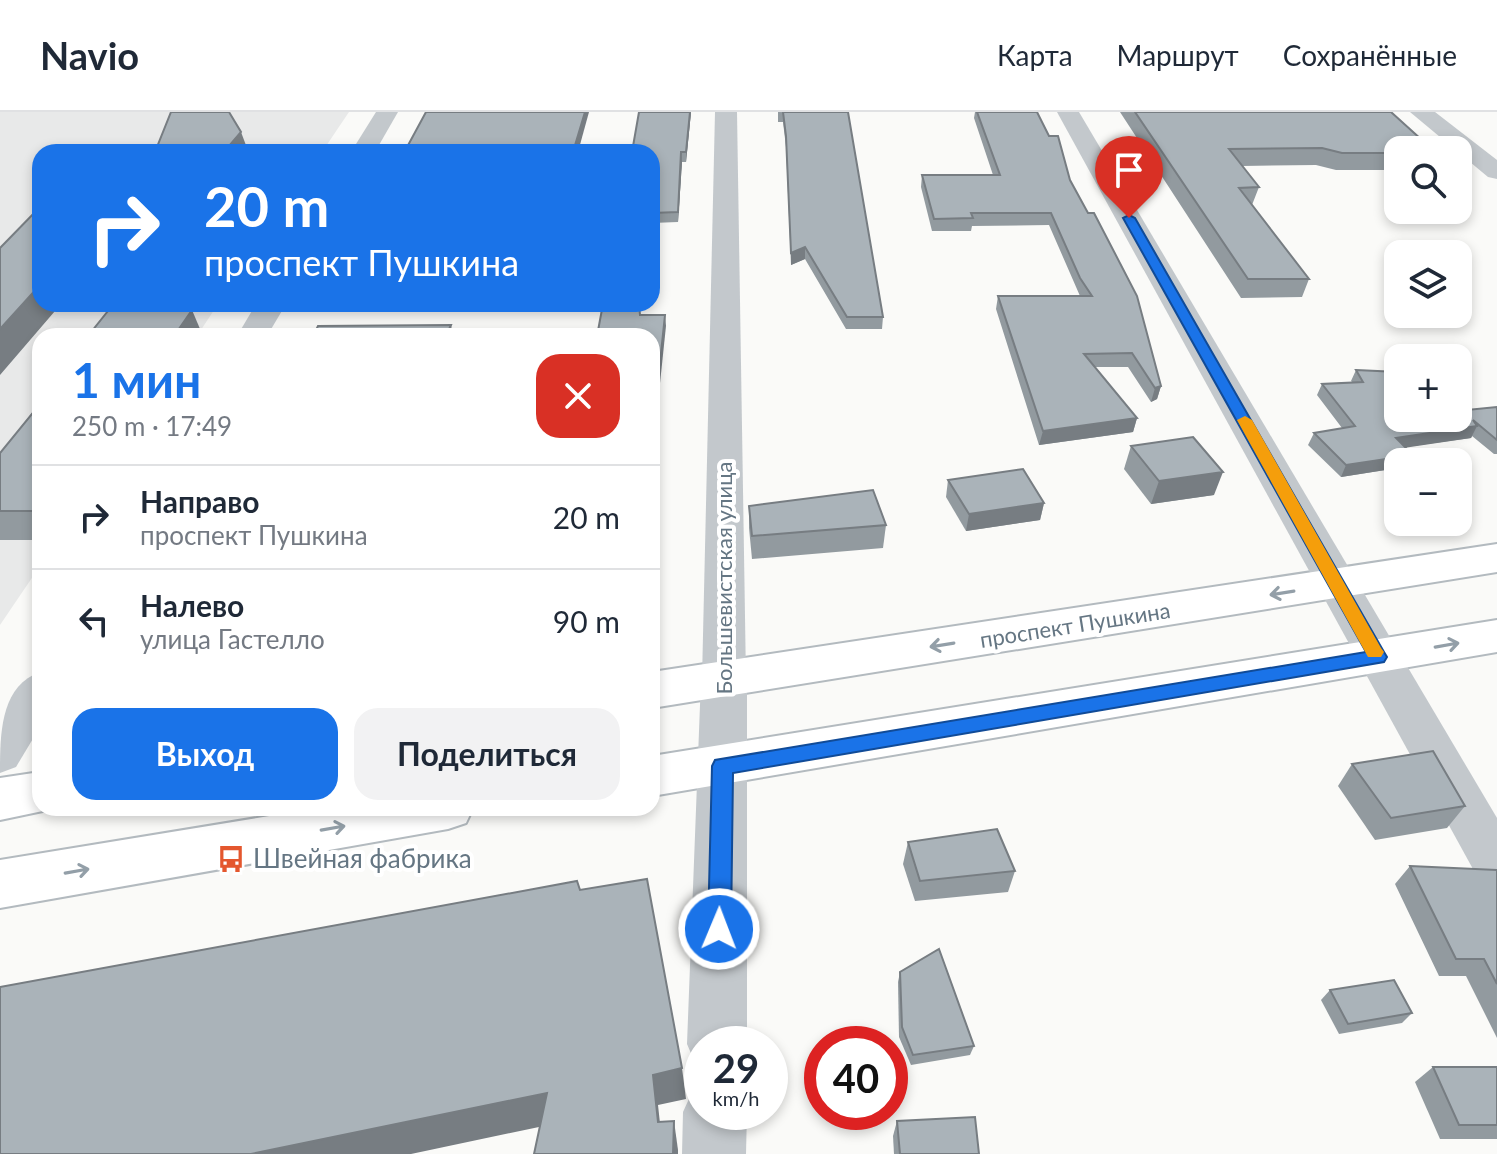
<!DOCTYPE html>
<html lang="ru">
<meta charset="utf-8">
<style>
:root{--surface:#fff;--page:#f2f2f3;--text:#1f2937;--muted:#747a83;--line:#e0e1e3;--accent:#1a73e8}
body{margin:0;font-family:Lato,sans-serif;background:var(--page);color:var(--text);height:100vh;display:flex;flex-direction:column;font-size:30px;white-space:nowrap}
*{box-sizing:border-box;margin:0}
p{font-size:26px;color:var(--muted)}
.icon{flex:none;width:44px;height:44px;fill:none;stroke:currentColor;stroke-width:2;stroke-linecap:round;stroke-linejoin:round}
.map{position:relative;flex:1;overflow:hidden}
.side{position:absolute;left:32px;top:216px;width:628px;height:488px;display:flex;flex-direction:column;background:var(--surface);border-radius:24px;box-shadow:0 4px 12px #0003}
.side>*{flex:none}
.hud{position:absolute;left:32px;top:32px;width:628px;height:168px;border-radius:24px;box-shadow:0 4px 12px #0003;background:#1a73e8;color:#fff;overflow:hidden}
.buttons{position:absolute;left:1384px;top:24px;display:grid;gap:16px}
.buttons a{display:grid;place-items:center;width:88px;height:88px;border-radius:16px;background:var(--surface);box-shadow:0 4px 12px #0003;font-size:40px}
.speed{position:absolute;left:684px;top:914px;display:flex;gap:16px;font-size:40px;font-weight:700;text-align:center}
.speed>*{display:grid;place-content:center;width:104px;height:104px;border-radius:50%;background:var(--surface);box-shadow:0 4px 12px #0003;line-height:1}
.speed small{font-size:20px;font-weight:400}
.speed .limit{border:12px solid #d22;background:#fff;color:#111}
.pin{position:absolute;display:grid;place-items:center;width:68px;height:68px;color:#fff;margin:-82px -34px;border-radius:50% 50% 50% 0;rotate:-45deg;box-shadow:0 0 8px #0007}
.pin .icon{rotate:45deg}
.me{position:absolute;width:88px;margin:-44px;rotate:1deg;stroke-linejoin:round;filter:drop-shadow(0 0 6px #0008)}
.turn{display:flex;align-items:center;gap:28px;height:168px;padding:0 40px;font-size:36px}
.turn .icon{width:104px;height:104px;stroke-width:2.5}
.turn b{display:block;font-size:56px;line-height:68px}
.round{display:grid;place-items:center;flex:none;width:84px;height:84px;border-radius:24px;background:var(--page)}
.overview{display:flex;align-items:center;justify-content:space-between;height:136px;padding:0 40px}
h1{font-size:48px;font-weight:700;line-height:60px;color:var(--accent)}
.cta{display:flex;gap:16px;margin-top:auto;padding:16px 40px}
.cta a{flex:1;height:92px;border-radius:24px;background:var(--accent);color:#fff;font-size:32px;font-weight:700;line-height:92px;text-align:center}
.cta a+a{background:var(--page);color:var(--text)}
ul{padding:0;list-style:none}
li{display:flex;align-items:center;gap:24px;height:104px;padding:0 40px;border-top:2px solid var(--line)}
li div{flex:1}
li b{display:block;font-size:30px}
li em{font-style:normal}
header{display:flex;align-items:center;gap:48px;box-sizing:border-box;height:112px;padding:0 40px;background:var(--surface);border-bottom:2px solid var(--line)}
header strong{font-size:38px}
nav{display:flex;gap:44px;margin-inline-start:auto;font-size:28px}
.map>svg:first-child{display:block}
.built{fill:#e8e9e9}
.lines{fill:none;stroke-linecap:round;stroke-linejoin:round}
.secondary-casing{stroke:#b3babf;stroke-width:4}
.minor{fill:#c3c8cc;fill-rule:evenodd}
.tertiary{fill:#c3c8cc;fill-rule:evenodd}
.secondary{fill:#fff;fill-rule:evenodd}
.wall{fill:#929a9f}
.shaded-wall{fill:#777d82}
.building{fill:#aab3b9;stroke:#777d82;stroke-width:2}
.oneway{stroke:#939fa8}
.route{fill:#1a73e8;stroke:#114b97;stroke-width:2}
.slow{fill:#f59e0b}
.labels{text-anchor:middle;stroke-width:8;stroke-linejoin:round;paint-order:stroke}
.street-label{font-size:22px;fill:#657683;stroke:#fff}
.near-poi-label{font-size:26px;fill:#657683;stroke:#fff;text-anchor:start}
</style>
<header>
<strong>Navio</strong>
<nav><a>Карта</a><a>Маршрут</a><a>Сохранённые</a></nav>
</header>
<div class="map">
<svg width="1497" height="1042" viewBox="0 0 1497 1042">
<rect width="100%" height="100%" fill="#fafaf8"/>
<polygon class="built" points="0,0 349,0 322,40 40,40 40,192 218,192 197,224 40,224 40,454 0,513"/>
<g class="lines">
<g class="secondary-casing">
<g id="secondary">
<polygon points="1497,432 1497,460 652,596 652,560"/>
<polygon points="1497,508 1497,540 652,684 652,644"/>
<polygon points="40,660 40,696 57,696 0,708 0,666"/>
<polygon points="318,696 473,696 466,711 448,717 0,796 0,748"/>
</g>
</g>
<g class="minor">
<polygon points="376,0 398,0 375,40 351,40"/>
<polygon points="715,0 737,0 746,567 739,579 724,583 709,579 702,567"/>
<polygon points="1057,0 1079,0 1497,706 1497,774 1479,768"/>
<polygon points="1410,0 1435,0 1497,48 1497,67 1488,65"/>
<polygon points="256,192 286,192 267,224 237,224"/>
<path d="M40 560V615L16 655 0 661C0 623 0 574 40 560Z"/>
</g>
<g class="tertiary">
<polygon points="724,550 740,555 747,567 747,932 702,932 702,956 696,953 687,932 701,567 708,555"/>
<polygon points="702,974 702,1000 747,1000 746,1042 682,1042 683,1000 693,978"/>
</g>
<use href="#secondary" class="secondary"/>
</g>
<g class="wall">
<polygon points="691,0 686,50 682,50 678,110 652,111 652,40"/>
<polygon points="778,0 848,0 883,205 882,217 846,217 805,147 791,153 786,35 783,10 778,10"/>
<polygon points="975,0 1037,0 1070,68 1161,274 1157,287 1151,290 1128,255 1095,255 1137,306 1133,320 1039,333 996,197 998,184 1080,184 1049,113 972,114 971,119 932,119 921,75 922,63 993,63 974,6"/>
<polygon points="1120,0 1391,0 1398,38 1398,58 1336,58 1316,53 1242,54 1259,75 1252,93 1309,167 1302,185 1241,186"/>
<polygon points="1356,258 1467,298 1497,295 1497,342 1494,342 1472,324 1471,326 1405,335 1413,343 1409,350 1398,350 1398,356 1341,365 1308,333 1314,321 1342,316 1317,283 1322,272 1352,270 1351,269"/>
<polygon points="40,291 40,428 0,428 0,341"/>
<polygon points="1131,334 1214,383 1151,392 1124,357"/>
<polygon points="948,368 1044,391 1040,408 966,419 946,385"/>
<polygon points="749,394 886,413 883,436 752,447 749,416"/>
<polygon points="1352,652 1465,694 1447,716 1375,728 1338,674"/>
<polygon points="908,730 1015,759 1008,780 915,789 903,752"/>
<polygon points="1410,754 1497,758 1497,926 1466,864 1439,864 1395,772"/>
<polygon points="900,860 974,934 970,943 911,953 899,925 898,870"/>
<polygon points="1330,878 1412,901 1402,911 1339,922 1321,888"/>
<polygon points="1433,955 1497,955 1497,1027 1440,1027 1415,970"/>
<polygon points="897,1009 979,1042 894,1042 893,1024"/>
</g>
<g class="shaded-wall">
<polygon points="585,0 589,0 578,40 573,40"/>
<polygon points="690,0 691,0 686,50 686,40"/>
<polygon points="241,20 247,36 243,40 224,40"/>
<polygon points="681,40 682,50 678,110 678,100"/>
<polygon points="805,135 805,147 791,153 791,141"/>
<polygon points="40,173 40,192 61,192 0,263 0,217"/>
<polygon points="192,198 203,224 174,224"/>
<polygon points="665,203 666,214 653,338 652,326"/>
<polygon points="451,213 453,224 446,224"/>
<polygon points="1161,274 1157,287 1151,290 1155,276"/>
<polygon points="1137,306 1133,320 1039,333 1043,319"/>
<polygon points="1477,314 1471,326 1390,338 1396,326"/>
<polygon points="1413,343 1409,350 1398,350 1398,356 1341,365 1346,353"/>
<polygon points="1223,360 1214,383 1151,392 1159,369"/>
<polygon points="1044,391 1040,408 966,419 969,402"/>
<polygon points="682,956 686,987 658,993 663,1039 658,1010 653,963"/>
<polygon points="547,981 558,1011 411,1042 251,1042"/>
<polygon points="674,1009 678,1038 678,1042 673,1042"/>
</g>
<g class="building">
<polygon points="171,0 229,0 241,20 224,40 155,40"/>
<polygon points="426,0 585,0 573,40 412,40 414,37 406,37"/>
<polygon points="639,0 690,0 686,40 681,40 678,100 652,101 652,40 632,40"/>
<polygon points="783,0 848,0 883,205 847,205 805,135 791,141 786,24"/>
<polygon points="977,0 1037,0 1049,24 1058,24 1070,68 1088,101 1094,101 1137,184 1161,274 1155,276 1132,241 1084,242 1137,306 1043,319 998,184 1092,184 1080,166 1051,101 971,101 973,106 934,107 922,63 1000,63"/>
<polygon points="1135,0 1391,0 1433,38 1398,38 1398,41 1342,41 1322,36 1229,37 1259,75 1239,76 1309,167 1248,167"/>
<polygon points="40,95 40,173 0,217 0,136"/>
<polygon points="603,192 639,192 640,203 665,203 652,326 652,224 597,224"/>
<polygon points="192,198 174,224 88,224 108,199"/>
<polygon points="451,213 446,224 313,224 318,214"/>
<polygon points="1356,258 1398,260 1398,306 1458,306 1458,284 1467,298 1497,295 1497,328 1473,308 1477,314 1396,326 1413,343 1346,353 1314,321 1355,314 1322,272 1363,270"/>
<polygon points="40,292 40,399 0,399 0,341"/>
<polygon points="1193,325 1223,360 1159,369 1131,334"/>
<polygon points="1023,357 1044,391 969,402 948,368"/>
<polygon points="873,378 886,413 752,424 749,394"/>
<polygon points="1433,639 1465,694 1391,706 1352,652"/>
<polygon points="997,717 1015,759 920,769 908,730"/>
<polygon points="1410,754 1497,758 1497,872 1484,847 1456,847"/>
<polygon points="647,767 682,956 653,963 658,1010 674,1009 673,1042 534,1042 547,981 251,1042 0,1042 0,875 577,769 580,778"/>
<polygon points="939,837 974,934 913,943 902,915 900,860"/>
<polygon points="1394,868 1412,901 1348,912 1330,878"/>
<polygon points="1433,955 1497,955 1497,1013 1459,1013"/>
<polygon points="975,1005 979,1042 900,1042 897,1009"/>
</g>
<defs><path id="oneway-shaft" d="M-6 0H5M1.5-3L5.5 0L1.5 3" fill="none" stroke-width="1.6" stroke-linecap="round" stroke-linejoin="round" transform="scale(2)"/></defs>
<g class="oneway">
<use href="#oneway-shaft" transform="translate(1282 481) rotate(171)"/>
<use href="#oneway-shaft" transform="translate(942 533) rotate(171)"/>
<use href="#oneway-shaft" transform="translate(1447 533) rotate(-10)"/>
<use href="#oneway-shaft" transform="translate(333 716) rotate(-10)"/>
<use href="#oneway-shaft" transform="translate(77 759) rotate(-10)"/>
</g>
<polygon class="route" points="1129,103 1135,106 1384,540 1387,545 1384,550 733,661 731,817 727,825 719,828 711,825 708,817 712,654 715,648 1366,540 1123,106"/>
<polygon class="slow" points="1245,304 1252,308 1381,536 1384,540 1381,545 1368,545 1237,308"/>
<defs>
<g id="bus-bare" transform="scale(2.16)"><path d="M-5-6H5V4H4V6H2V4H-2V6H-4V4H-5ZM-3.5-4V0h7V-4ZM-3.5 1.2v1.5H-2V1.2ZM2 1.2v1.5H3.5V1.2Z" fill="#e4572e" stroke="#fff" stroke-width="2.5" paint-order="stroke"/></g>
</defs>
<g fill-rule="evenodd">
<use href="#bus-bare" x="231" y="747"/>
</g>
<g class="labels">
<g class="street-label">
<text transform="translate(724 466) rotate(-90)" y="8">Большевистская улица</text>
<text transform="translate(1075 513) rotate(-9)" y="8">проспект Пушкина</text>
</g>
<g class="near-poi-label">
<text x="253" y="756">Швейная фабрика</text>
</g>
</g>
</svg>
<div class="buttons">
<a><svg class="icon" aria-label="search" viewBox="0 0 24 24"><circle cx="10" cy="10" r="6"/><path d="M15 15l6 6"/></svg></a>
<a><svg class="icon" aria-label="layers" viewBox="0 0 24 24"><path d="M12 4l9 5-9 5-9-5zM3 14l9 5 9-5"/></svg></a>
<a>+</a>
<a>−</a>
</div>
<div class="speed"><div>29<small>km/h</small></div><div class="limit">40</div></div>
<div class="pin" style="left:1129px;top:106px;background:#d93025"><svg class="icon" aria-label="arrive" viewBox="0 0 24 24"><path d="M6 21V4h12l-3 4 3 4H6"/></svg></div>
<svg class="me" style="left:719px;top:817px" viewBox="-20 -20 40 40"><circle r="17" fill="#1a73e8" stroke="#fff" stroke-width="3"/><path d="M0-11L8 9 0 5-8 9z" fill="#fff"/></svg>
<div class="hud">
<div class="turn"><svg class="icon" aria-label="right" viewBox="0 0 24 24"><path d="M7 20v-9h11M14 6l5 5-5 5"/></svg><div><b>20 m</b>проспект Пушкина</div></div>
</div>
<section class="side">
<div class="overview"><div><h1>1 мин</h1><p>250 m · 17:49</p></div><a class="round" style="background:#d93025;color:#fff"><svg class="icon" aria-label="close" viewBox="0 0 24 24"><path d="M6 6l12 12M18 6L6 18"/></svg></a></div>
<ul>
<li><svg class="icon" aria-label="right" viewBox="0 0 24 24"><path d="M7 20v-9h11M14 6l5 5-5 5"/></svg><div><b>Направо</b><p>проспект Пушкина</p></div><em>20 m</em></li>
<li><svg class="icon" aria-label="left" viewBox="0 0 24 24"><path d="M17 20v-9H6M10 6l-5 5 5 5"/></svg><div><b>Налево</b><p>улица Гастелло</p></div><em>90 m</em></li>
</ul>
<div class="cta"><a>Выход</a><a>Поделиться</a></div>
</section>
</div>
